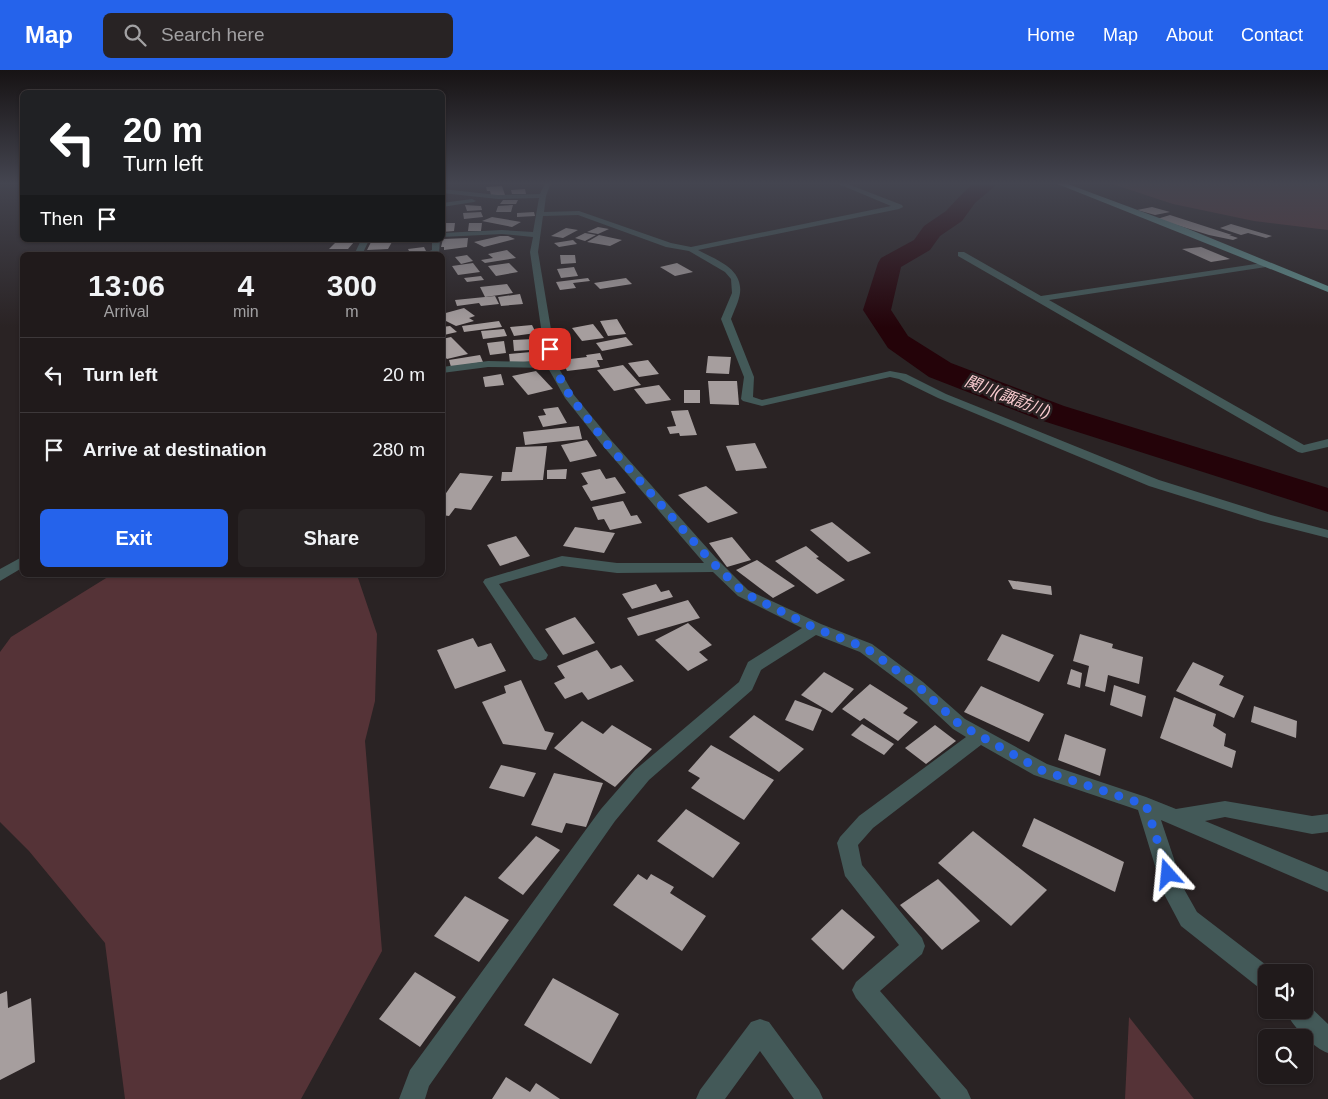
<!DOCTYPE html>
<meta charset="utf-8">
<style>
:root{--surface:#201a1b;--page:#282324;--text:#f1f3f6;--muted:#a2a1a3;--line:#3d383a;--accent:#2563eb}
body{margin:0;font-family:Arial,"Noto Sans JP",sans-serif;background:var(--page);color:var(--text);height:100vh;display:flex;flex-direction:column;font-size:19px;white-space:nowrap}
*{box-sizing:border-box;margin:0}
p{font-size:16px;color:var(--muted)}
.icon{flex:none;width:28px;height:28px;fill:none;stroke:currentColor;stroke-width:2;stroke-linecap:round;stroke-linejoin:round}
.map{position:relative;flex:1;overflow:hidden}
.sheet{position:absolute;left:20px;top:182px;width:425px;height:325px;display:flex;flex-direction:column;background:var(--surface);border-radius:8px;box-shadow:0 1px 4px #0004,0 0 0 1px var(--line)}
.sheet>*{flex:none}
.guide{position:absolute;left:20px;top:20px;width:425px;height:152px;border-radius:8px;box-shadow:0 1px 4px #0004,0 0 0 1px var(--line);background:#202124;color:#fff;overflow:hidden}
.fabs{position:absolute;left:1258px;top:894px;display:grid;gap:10px}
.fabs a{display:grid;place-items:center;width:55px;height:55px;border-radius:8px;background:var(--surface);box-shadow:0 1px 4px #0004,0 0 0 1px var(--line);font-size:25px}
.pin{position:absolute;display:grid;place-items:center;width:42px;height:42px;color:#fff;margin:-21px;border-radius:10px;box-shadow:0 2px 8px #0006}
.me{position:absolute;width:55px;margin:-28px;rotate:342deg;stroke-linejoin:round;filter:drop-shadow(0 0 4px #0008)}
.turn{display:flex;align-items:center;gap:18px;height:105px;padding:0 20px;font-size:22px}
.turn .icon{width:65px;height:65px;stroke-width:2.5}
.turn b{display:block;font-size:35px;line-height:42px}
.then{display:flex;align-items:center;height:48px;padding:0 20px;background:#0003;gap:10px;font-size:19px}
.eta{display:flex;justify-content:space-evenly;align-items:center;height:85px;text-align:center}
.eta b{font-size:30px;font-weight:700;line-height:35px}
.action{display:flex;gap:10px;margin-top:auto;padding:10px 20px}
.action a{flex:1;height:58px;border-radius:8px;background:var(--accent);color:#fff;font-size:20px;font-weight:700;line-height:58px;text-align:center}
.action a+a{background:var(--page);color:var(--text)}
ul{padding:0;list-style:none}
li{display:flex;align-items:center;gap:15px;height:75px;padding:0 20px;border-top:1px solid var(--line)}
li div{flex:1}
li b{display:block;font-size:19px}
li em{font-style:normal}
header{display:flex;align-items:center;gap:30px;box-sizing:border-box;height:70px;padding:0 25px;background:var(--accent);color:#fff}
header strong{font-size:24px}
nav{display:flex;gap:28px;margin-inline-start:auto;font-size:18px}
.search{width:350px;height:45px;background:var(--page);display:flex;align-items:center;gap:12px;box-sizing:border-box;padding:0 18px;border-radius:8px;color:var(--muted);font-size:19px}
.map>svg:first-child{display:block}
.green{fill:#553337}
.lines{fill:none;stroke-linecap:round;stroke-linejoin:round}
.river{fill:#240309;fill-rule:evenodd}
.building{fill:#a69e9e}
.street{fill:#435958;fill-rule:evenodd}
.primary{fill:#5e8d89;fill-rule:evenodd}
.route{stroke:#2563eb;stroke-width:9;stroke-dasharray:0 16.2}
.labels{text-anchor:middle;stroke-width:5;stroke-linejoin:round;paint-order:stroke}
.far-water-label{font-size:16px;font-style:italic;fill:#fccdd1;stroke:#2a2324}
</style>
<header>
<strong>Map</strong>
<div class="search"><svg class="icon" aria-label="search" viewBox="0 0 24 24"><circle cx="10" cy="10" r="6"/><path d="M15 15l6 6"/></svg>Search here</div>
<nav><a>Home</a><a>Map</a><a>About</a><a>Contact</a></nav>
</header>
<div class="map">
<svg width="1328" height="1029" viewBox="0 0 1328 1029">
<rect width="100%" height="100%" fill="#2a2324"/>
<g class="green">
<polygon points="1109,113 1328,113 1328,160 1254,151 1173,134"/>
<polygon points="111,505 357,505 377,564 375,631 365,671 382,881 301,1029 125,1029 105,873 29,781 0,752 0,582 11,567"/>
<polygon points="1129,947 1194,1029 1125,1029"/>
</g>
<g class="lines">
<polygon class="river" points="974,113 995,113 996,115 975,133 962,151 940,166 930,180 901,197 891,240 908,266 951,293 1064,336 1328,418 1328,442 1040,350 929,307 888,278 863,240 878,193 881,188 914,170 924,156 946,141 961,125"/>
</g>
<g class="building">
<polygon points="502,116 505,125 491,125 490,121 487,121 486,117"/>
<polygon points="525,119 526,124 512,124 511,120"/>
<polygon points="503,130 518,130 516,134 500,134"/>
<polygon points="465,135 481,136 482,140 467,141"/>
<polygon points="513,135 511,142 496,142 498,136"/>
<polygon points="1152,137 1170,142 1155,145 1137,140"/>
<polygon points="481,142 483,147 464,149 463,143"/>
<polygon points="534,142 535,146 517,147 517,143"/>
<polygon points="1170,145 1232,165 1229,165 1238,168 1233,170 1209,165 1157,149"/>
<polygon points="492,147 521,152 512,157 482,151"/>
<polygon points="442,153 455,153 454,161 442,162"/>
<polygon points="469,153 482,153 481,161 468,161"/>
<polygon points="1231,154 1272,166 1266,168 1248,163 1241,165 1220,158"/>
<polygon points="598,157 609,159 598,164 587,162"/>
<polygon points="566,158 578,160 563,168 551,166"/>
<polygon points="585,163 596,165 585,171 575,168"/>
<polygon points="599,165 622,170 610,176 587,172"/>
<polygon points="500,166 508,166 515,169 484,177 474,172"/>
<polygon points="468,168 467,177 444,180 444,177 441,177 443,169"/>
<polygon points="372,170 385,170 384,173 392,172 388,179 367,180"/>
<polygon points="573,170 577,174 559,177 554,173"/>
<polygon points="336,172 354,172 348,179 329,179"/>
<polygon points="424,177 426,181 410,183 408,179"/>
<polygon points="1201,177 1230,189 1211,192 1182,179"/>
<polygon points="507,180 516,188 485,193 481,190 493,188 488,184"/>
<polygon points="467,185 473,191 461,194 455,187"/>
<polygon points="560,185 575,185 576,193 561,194"/>
<polygon points="473,193 480,202 458,205 452,196"/>
<polygon points="509,193 518,202 496,206 488,196"/>
<polygon points="677,193 693,202 675,206 660,197"/>
<polygon points="574,197 578,206 561,208 557,199"/>
<polygon points="481,206 484,210 467,212 464,208"/>
<polygon points="588,208 590,211 573,213 576,218 560,220 556,212"/>
<polygon points="626,208 632,214 600,219 594,213"/>
<polygon points="507,214 513,223 485,227 480,217"/>
<polygon points="520,224 523,234 501,236 498,227"/>
<polygon points="495,226 499,234 481,236 479,233 457,236 455,230"/>
<polygon points="464,238 475,246 469,248 474,251 456,256 442,249 442,244"/>
<polygon points="617,249 626,264 608,266 600,251"/>
<polygon points="499,251 502,257 464,262 462,256"/>
<polygon points="593,254 604,268 582,271 572,258"/>
<polygon points="532,255 536,263 514,266 510,257"/>
<polygon points="450,256 457,262 444,265 442,257"/>
<polygon points="504,259 507,266 483,269 481,261"/>
<polygon points="451,267 468,284 447,289 442,284 442,269"/>
<polygon points="626,267 633,275 602,281 596,273"/>
<polygon points="534,269 535,278 529,278 530,280 514,281 513,270"/>
<polygon points="504,271 506,283 490,285 487,273"/>
<polygon points="531,282 531,284 536,284 537,291 510,293 509,284"/>
<polygon points="600,283 603,290 597,290 600,297 567,301 562,290 587,287 586,285"/>
<polygon points="480,285 483,292 451,297 449,290"/>
<polygon points="708,286 731,287 729,304 706,303"/>
<polygon points="648,290 659,304 639,307 628,293"/>
<polygon points="623,295 641,315 614,321 597,300"/>
<polygon points="536,301 553,319 528,325 512,306"/>
<polygon points="501,304 504,315 485,317 483,307"/>
<polygon points="708,311 737,311 739,335 710,334"/>
<polygon points="659,315 671,330 646,334 634,319"/>
<rect x="684" y="320" width="16" height="13"/>
<polygon points="558,337 567,353 543,357 538,346 546,345 543,339"/>
<polygon points="688,340 697,365 680,366 679,363 670,364 667,357 676,356 671,341"/>
<polygon points="579,356 582,369 525,375 523,362"/>
<polygon points="587,370 597,386 570,392 561,375"/>
<polygon points="755,373 767,398 736,401 726,376"/>
<polygon points="547,376 543,410 501,411 502,402 512,402 516,377"/>
<polygon points="567,399 566,409 547,409 547,400"/>
<polygon points="600,399 606,409 615,407 626,423 591,431 582,416 588,414 581,403"/>
<polygon points="460,403 493,406 471,440 455,438 449,446 442,445 442,429"/>
<polygon points="706,416 738,443 708,453 678,425"/>
<polygon points="623,431 631,446 637,445 642,453 610,460 604,449 598,450 592,437"/>
<polygon points="832,452 871,483 848,492 810,460"/>
<polygon points="575,457 615,463 604,483 563,476"/>
<polygon points="516,466 530,486 500,496 487,475"/>
<polygon points="732,467 751,490 727,497 709,473"/>
<polygon points="806,476 819,487 816,488 845,510 817,524 775,491"/>
<polygon points="757,490 795,516 773,528 736,500"/>
<polygon points="1008,510 1051,516 1052,525 1013,519"/>
<polygon points="656,514 661,522 669,520 673,527 632,539 622,524"/>
<polygon points="688,530 700,548 638,566 627,548"/>
<polygon points="575,547 595,573 563,585 545,559"/>
<polygon points="688,553 712,575 699,582 708,590 688,601 655,570"/>
<polygon points="1002,564 1054,585 1039,612 987,590"/>
<polygon points="1080,564 1113,574 1112,578 1143,587 1139,614 1108,605 1105,622 1085,616 1089,596 1073,591"/>
<polygon points="473,568 478,577 491,573 506,601 455,619 437,580"/>
<polygon points="597,580 611,599 621,595 634,611 588,630 582,622 565,629 554,613 565,608 557,596"/>
<polygon points="1193,592 1224,606 1219,615 1244,626 1234,648 1176,621"/>
<polygon points="1071,599 1082,603 1080,618 1067,614"/>
<polygon points="824,602 854,619 832,643 801,625"/>
<polygon points="521,610 545,661 554,663 546,680 503,674 482,632 506,623 504,616"/>
<polygon points="870,614 908,638 903,643 918,652 898,671 864,648 860,651 842,639"/>
<polygon points="1114,615 1146,626 1142,647 1110,635"/>
<polygon points="981,616 1044,644 1029,672 964,642"/>
<polygon points="1174,627 1216,644 1213,656 1226,664 1224,676 1236,681 1232,698 1160,668"/>
<polygon points="795,630 822,640 813,661 785,650"/>
<polygon points="1254,636 1297,651 1296,668 1251,652"/>
<polygon points="754,645 804,679 779,702 729,667"/>
<polygon points="582,651 603,664 612,655 652,679 615,717 554,678"/>
<polygon points="862,654 894,674 884,685 851,665"/>
<polygon points="935,655 956,671 926,694 905,678"/>
<polygon points="1065,664 1106,679 1100,706 1058,690"/>
<polygon points="711,675 774,710 744,750 691,718 700,708 688,701"/>
<polygon points="501,695 536,703 524,727 489,718"/>
<polygon points="554,703 603,713 586,757 566,753 562,763 531,755"/>
<polygon points="686,739 740,773 713,808 657,771"/>
<polygon points="1034,748 1124,792 1115,822 1022,776"/>
<polygon points="973,761 1047,820 1011,856 938,793"/>
<polygon points="536,766 560,780 523,825 498,808"/>
<polygon points="638,804 647,810 651,804 674,817 670,823 706,846 682,881 613,835"/>
<polygon points="938,809 980,851 942,880 900,835"/>
<polygon points="465,826 509,850 479,892 434,866"/>
<polygon points="842,839 875,867 843,900 811,869"/>
<polygon points="415,902 456,927 420,977 379,949"/>
<polygon points="553,908 619,944 591,994 524,955"/>
<polygon points="7,921 8,938 31,928 35,992 0,1010 0,924"/>
<polygon points="506,1007 530,1022 536,1013 560,1029 492,1029"/>
</g>
<g class="lines">
<g class="street">
<path d="M545 113H551L546 126 544 142 579 141 671 173 691 177 891 136 836 113H845L902 135 903 137 899 139 698 180C716 190 743 198 740 223 739 231 734 241 731 249L754 307 753 327 762 330 890 301 906 304 946 324 1159 410 1271 445 1328 460V468L1261 451 1149 416 938 328 899 309 890 307 762 336 743 331 741 329 744 307 721 249 732 223 731 209 725 202 689 181 666 177 578 145 543 146 538 182 557 295 574 325 611 370 716 488 748 520 821 554 872 574 923 612 965 649 1047 694 1146 727 1176 739 1225 731 1312 746 1328 744V762L1312 764 1225 747 1205 751 1328 802V822L1161 750 1184 819 1197 842 1274 901 1275 902H1266V920L1258 917 1181 856 1163 822 1138 740 1034 705 981 675 873 758 858 775 862 795 922 868 925 876 922 884 880 921 967 1020 971 1029H941L856 928 852 920 856 912 899 875 845 806 837 773 840 767 859 746 966 667 953 659 911 620 860 582 816 565 761 600 752 620 649 710 615 751 429 1016 425 1029H399L410 1000 601 739 635 700 739 612 748 592 802 558 738 526 713 502 617 503 562 496 499 514 548 585 546 589 540 591 534 589 483 512 485 509 562 486 617 493H704L603 376 565 328 548 298 488 297 442 303V297L488 291 546 292 530 182 533 167 502 164 442 167V163L502 160 533 162 539 128 498 129 442 123V119L498 125 540 124Z"/>
<polygon points="472,129 476,131 474,132 442,137 442,133"/>
<polygon points="361,170 369,170 362,185 354,185"/>
<polygon points="432,170 440,170 439,184 419,185 432,180"/>
<polygon points="958,182 964,182 1041,226 1269,192 1269,196 1266,197 1049,230 1304,375 1328,369 1328,377 1302,383 1298,382 958,186"/>
<polygon points="22,487 22,498 0,511 0,499"/>
<path d="M1304 931 1328 954V983C1312 977 1292 956 1285 940H1304Z"/>
<polygon points="760,949 769,952 819,1020 823,1029 794,1029 760,981 725,1029 696,1029 700,1020 751,952"/>
</g>
<polygon class="primary" points="1055,113 1065,113 1186,158 1328,216 1328,222"/>
</g>
<linearGradient id="sky" x2="0" y2="1"><stop stop-color="#171314"/><stop offset="0.44" stop-color="#444550"/><stop offset="1" stop-color="#444550" stop-opacity="0"/></linearGradient>
<rect width="1328" height="257" fill="url(#sky)"/>
<g class="lines">
<polyline class="route" points="550,279 552,294 570,326 607,374 711,491 744,523 815,558 866,578 918,616 959,654 1041,700 1146,735 1168,804"/>
</g>
<g class="labels">
<g class="far-water-label">
<text transform="translate(1008 326) rotate(21)" y="6">関川(諏訪川)</text>
</g>
</g>
</svg>
<div class="fabs">
<a><svg class="icon" aria-label="sound" viewBox="0 0 24 24"><path d="M4 9h4l5-4v14l-5-4H4zM17 9q2 3 0 6"/></svg></a>
<a><svg class="icon" aria-label="search" viewBox="0 0 24 24"><circle cx="10" cy="10" r="6"/><path d="M15 15l6 6"/></svg></a>
</div>
<div class="pin" style="left:550px;top:279px;background:#d93025"><svg class="icon" aria-label="arrive" viewBox="0 0 24 24"><path d="M6 21V4h12l-3 4 3 4H6"/></svg></div>
<svg class="me" style="left:1168px;top:804px" viewBox="-20 -20 40 40"><path d="M0-17L14 15 0 8-14 15z" fill="#2563eb" stroke="#fff" stroke-width="4"/></svg>
<div class="guide">
<div class="turn"><svg class="icon" aria-label="left" viewBox="0 0 24 24"><path d="M17 20v-9H6M10 6l-5 5 5 5"/></svg><div><b>20 m</b>Turn left</div></div>
<div class="then">Then<svg class="icon" aria-label="arrive" viewBox="0 0 24 24"><path d="M6 21V4h12l-3 4 3 4H6"/></svg></div>
</div>
<section class="sheet">
<div class="eta">
<div><b>13:06</b><p>Arrival</p></div>
<div><b>4</b><p>min</p></div>
<div><b>300</b><p>m</p></div>
</div>
<ul>
<li><svg class="icon" aria-label="left" viewBox="0 0 24 24"><path d="M17 20v-9H6M10 6l-5 5 5 5"/></svg><div><b>Turn left</b></div><em>20 m</em></li>
<li><svg class="icon" aria-label="arrive" viewBox="0 0 24 24"><path d="M6 21V4h12l-3 4 3 4H6"/></svg><div><b>Arrive at destination</b></div><em>280 m</em></li>
</ul>
<div class="action"><a>Exit</a><a>Share</a></div>
</section>
</div>
